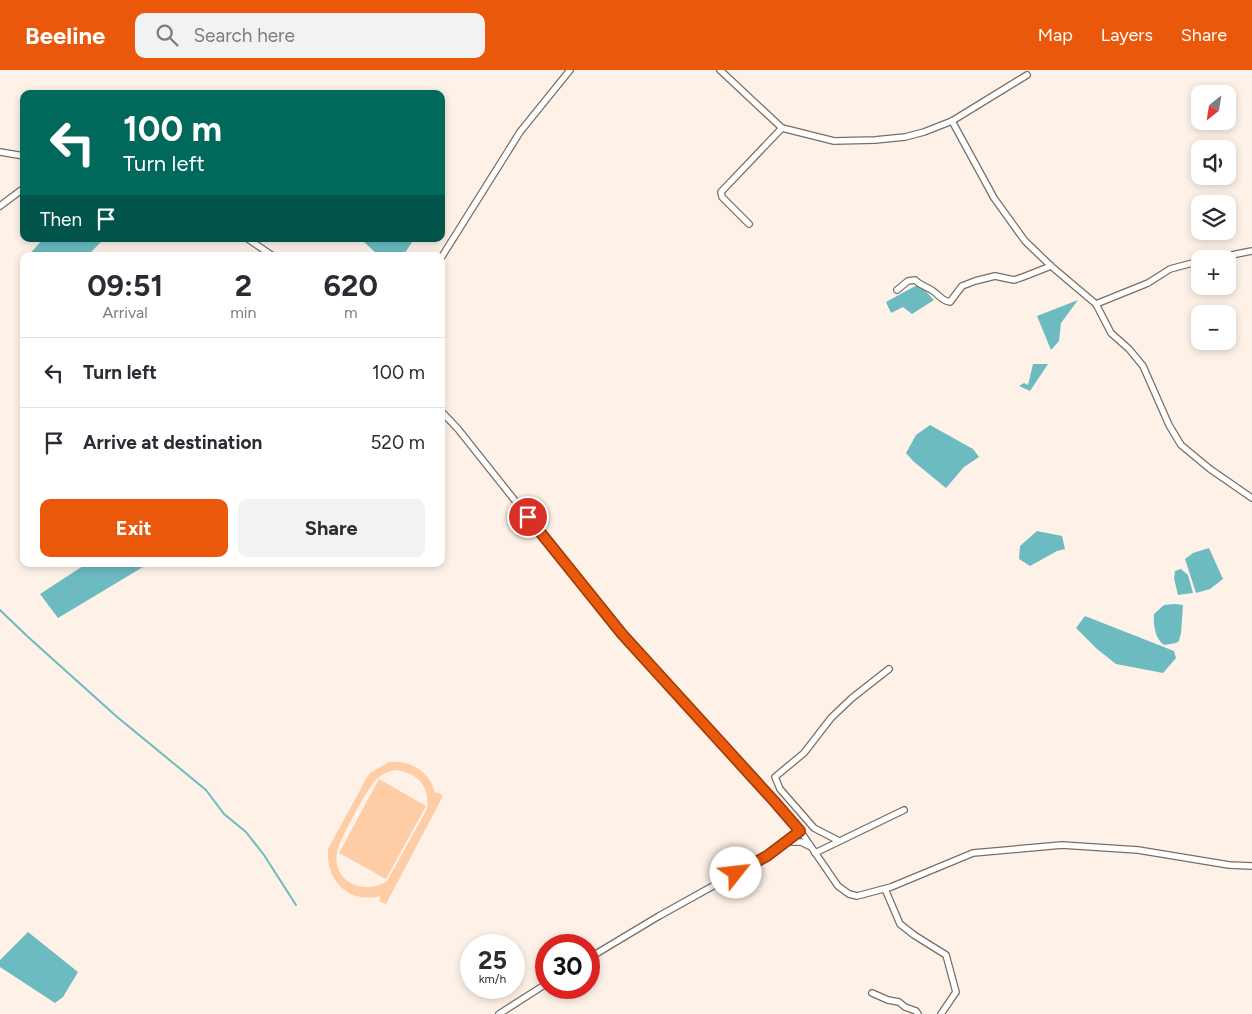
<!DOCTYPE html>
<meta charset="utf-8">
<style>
:root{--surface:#fff;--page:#f2f2f3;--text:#2b2b33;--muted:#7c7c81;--line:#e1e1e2;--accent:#ea580c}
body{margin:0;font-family:Figtree,sans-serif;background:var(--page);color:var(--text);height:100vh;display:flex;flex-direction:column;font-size:19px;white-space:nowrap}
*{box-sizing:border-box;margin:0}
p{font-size:16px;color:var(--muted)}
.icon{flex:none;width:28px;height:28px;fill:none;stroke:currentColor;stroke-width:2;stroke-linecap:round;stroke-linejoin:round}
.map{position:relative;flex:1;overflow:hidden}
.panel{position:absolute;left:20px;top:182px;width:425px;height:315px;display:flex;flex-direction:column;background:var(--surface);border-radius:10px;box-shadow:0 2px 8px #0003}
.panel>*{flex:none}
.top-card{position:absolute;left:20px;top:20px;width:425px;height:152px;border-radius:10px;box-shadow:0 2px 8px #0003;background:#00695c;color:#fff;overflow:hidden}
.needle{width:32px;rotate:210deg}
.tools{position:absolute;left:1191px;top:15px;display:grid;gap:10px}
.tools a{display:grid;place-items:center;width:45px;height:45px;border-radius:10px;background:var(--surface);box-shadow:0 2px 8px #0003;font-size:25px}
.speed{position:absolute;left:460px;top:864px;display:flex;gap:10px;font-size:25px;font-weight:700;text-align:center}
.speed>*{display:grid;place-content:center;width:65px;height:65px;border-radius:50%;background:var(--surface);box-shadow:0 2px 8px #0003;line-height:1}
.speed small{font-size:12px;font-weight:400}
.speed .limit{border:8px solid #d22;background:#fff;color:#111}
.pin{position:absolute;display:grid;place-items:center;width:42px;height:42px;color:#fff;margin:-21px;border:2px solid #fff;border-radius:50%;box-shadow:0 1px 5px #0007}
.me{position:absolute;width:55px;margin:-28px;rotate:61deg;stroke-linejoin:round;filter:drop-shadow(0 0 4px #0008)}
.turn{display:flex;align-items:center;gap:18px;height:105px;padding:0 20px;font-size:22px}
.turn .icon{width:65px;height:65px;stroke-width:2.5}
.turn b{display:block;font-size:35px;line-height:42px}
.then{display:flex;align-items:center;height:48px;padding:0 20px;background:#0003;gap:10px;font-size:19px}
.eta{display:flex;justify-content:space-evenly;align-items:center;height:85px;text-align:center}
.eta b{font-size:30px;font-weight:700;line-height:35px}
.button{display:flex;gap:10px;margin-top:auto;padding:10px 20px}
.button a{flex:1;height:58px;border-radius:10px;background:var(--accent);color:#fff;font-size:20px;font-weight:700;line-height:58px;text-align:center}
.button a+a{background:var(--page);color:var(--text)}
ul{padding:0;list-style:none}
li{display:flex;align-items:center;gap:15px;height:70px;padding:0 20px;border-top:1px solid var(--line)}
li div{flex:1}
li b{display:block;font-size:19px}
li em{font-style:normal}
header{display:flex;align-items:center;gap:30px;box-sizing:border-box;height:70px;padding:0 25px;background:var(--accent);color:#fff}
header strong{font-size:24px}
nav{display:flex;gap:28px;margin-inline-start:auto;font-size:18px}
.search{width:350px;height:45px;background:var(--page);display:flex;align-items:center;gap:12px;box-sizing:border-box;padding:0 18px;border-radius:10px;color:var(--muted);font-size:19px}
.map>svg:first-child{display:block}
.green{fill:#fecda6;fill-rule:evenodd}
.water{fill:#6bbbc0}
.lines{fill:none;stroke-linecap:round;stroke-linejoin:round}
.stream{stroke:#6bbbc0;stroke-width:2}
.minor-casing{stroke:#786e66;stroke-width:8}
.minor{stroke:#fff;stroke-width:5.5}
.route-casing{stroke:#983908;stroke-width:12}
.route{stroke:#ea580c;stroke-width:9}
</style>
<header>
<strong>Beeline</strong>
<div class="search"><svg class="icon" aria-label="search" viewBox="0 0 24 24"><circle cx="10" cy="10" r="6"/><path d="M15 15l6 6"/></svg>Search here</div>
<nav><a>Map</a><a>Layers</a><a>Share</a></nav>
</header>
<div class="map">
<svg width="1252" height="944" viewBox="0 0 1252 944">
<rect width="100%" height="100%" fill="#fef2e8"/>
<g class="green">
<path d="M389 692C410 690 430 701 435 723L437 722 443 726 386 834 379 831 381 826C348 834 326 811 328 779L366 709 370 703ZM395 700C417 703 430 715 427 739L387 811C365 826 332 812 337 783 338 772 367 719 375 711 380 705 387 702 395 700Z"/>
<polygon points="379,709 426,736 386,809 339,783"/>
</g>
<g class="water">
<polygon points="43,169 101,169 102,171 87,186 28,186"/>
<polygon points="361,169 414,169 403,186 379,186"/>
<polygon points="919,214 934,230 912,244 903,237 891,243 886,232"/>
<polygon points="1078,230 1061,253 1059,271 1051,280 1037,246"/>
<polygon points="1033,294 1048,294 1030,321 1019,316 1024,313 1028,315"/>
<polygon points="930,355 973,379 979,387 964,397 946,418 913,391 906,383 916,365"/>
<polygon points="1037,461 1062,466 1065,479 1057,481 1030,496 1019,489 1020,476"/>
<polygon points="1209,478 1223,509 1210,519 1196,523 1185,489 1193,483"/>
<polygon points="86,494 148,494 58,548 40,524"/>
<polygon points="1181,499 1188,505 1193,523 1178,525 1174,508 1175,501"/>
<path d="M1175 534 1183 535 1181 563 1179 571 1176 573 1164 575C1155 569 1153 554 1154 544L1164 535Z"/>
<polygon points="1085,546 1174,581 1176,588 1163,603 1116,594 1097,579 1076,558"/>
<polygon points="28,862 78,902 63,927 55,933 0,897 0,890"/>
</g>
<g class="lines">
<polyline class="stream" points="0,540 27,566 116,646 206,720 224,744 246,762 264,785 296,835"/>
<g class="minor-casing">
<g id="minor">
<polyline points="720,0 782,58 834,71 875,70 905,67 924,62 952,51 1027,5"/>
<polyline points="952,51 994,128 1025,171 1051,196 1096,234 1111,263 1129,279 1143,296 1169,355 1181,375 1210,399 1252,428"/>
<polyline points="0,82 24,86"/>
<polyline points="0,136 24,118"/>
<polyline points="749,154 722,127 721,122 782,58"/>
<polyline points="248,169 273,186"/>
<polyline points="441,188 520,62 570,0"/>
<polyline points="1211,189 1252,181"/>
<path d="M897 220 908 211 915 210C921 216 926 216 933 221 939 225 942 231 950 232L962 216 975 211 995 206 1014 210 1023 207 1051 196"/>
<polyline points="1096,234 1148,213 1170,199 1200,191"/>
<polyline points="441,341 458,359 621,564 774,731 803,765 838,816 849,824 857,826 891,817 973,783 1062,775 1138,780 1229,795 1252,796"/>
<polyline points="839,771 814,758 780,719 775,707 804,683 831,648 852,628 889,599"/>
<polyline points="787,772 801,772 809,776"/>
<polyline points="815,783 904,740"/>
<polyline points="885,819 900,854 914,865 946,885 956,922 941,944"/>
<polyline points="589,888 659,846 767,786 800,761"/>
<polyline points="872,923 888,930 899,932 905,937 916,941 918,944"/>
<polyline points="499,944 546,914"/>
</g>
</g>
<use href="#minor" class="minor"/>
</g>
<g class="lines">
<g class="route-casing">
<polyline id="route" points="528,447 622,564 774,731 800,761 767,786 736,803"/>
</g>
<use href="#route" class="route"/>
</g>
</svg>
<div class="tools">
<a><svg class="needle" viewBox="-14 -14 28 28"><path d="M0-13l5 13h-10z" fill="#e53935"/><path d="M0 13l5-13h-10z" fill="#7c7c81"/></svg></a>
<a><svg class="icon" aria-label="sound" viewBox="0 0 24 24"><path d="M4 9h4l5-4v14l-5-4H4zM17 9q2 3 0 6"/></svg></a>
<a><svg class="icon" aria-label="layers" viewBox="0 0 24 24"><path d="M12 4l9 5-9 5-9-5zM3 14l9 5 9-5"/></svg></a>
<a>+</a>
<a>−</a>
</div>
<div class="speed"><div>25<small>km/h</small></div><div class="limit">30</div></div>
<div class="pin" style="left:528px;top:447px;background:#d93025"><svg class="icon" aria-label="arrive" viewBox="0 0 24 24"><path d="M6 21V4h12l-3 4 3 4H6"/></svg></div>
<svg class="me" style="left:736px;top:803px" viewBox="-20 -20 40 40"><circle r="19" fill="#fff"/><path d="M0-13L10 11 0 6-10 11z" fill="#ea580c"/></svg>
<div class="top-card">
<div class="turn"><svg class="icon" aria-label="left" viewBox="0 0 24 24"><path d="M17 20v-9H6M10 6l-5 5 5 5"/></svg><div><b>100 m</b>Turn left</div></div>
<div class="then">Then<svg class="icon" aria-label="arrive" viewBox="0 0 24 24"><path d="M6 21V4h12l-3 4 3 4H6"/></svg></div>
</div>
<section class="panel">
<div class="eta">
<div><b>09:51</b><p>Arrival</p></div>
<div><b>2</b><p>min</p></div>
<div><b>620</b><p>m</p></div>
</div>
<ul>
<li><svg class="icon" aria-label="left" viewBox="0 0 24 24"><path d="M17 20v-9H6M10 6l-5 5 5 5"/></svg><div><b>Turn left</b></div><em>100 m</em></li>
<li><svg class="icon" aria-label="arrive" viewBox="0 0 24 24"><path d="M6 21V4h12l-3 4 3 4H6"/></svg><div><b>Arrive at destination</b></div><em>520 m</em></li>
</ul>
<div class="button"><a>Exit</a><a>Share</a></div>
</section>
</div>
